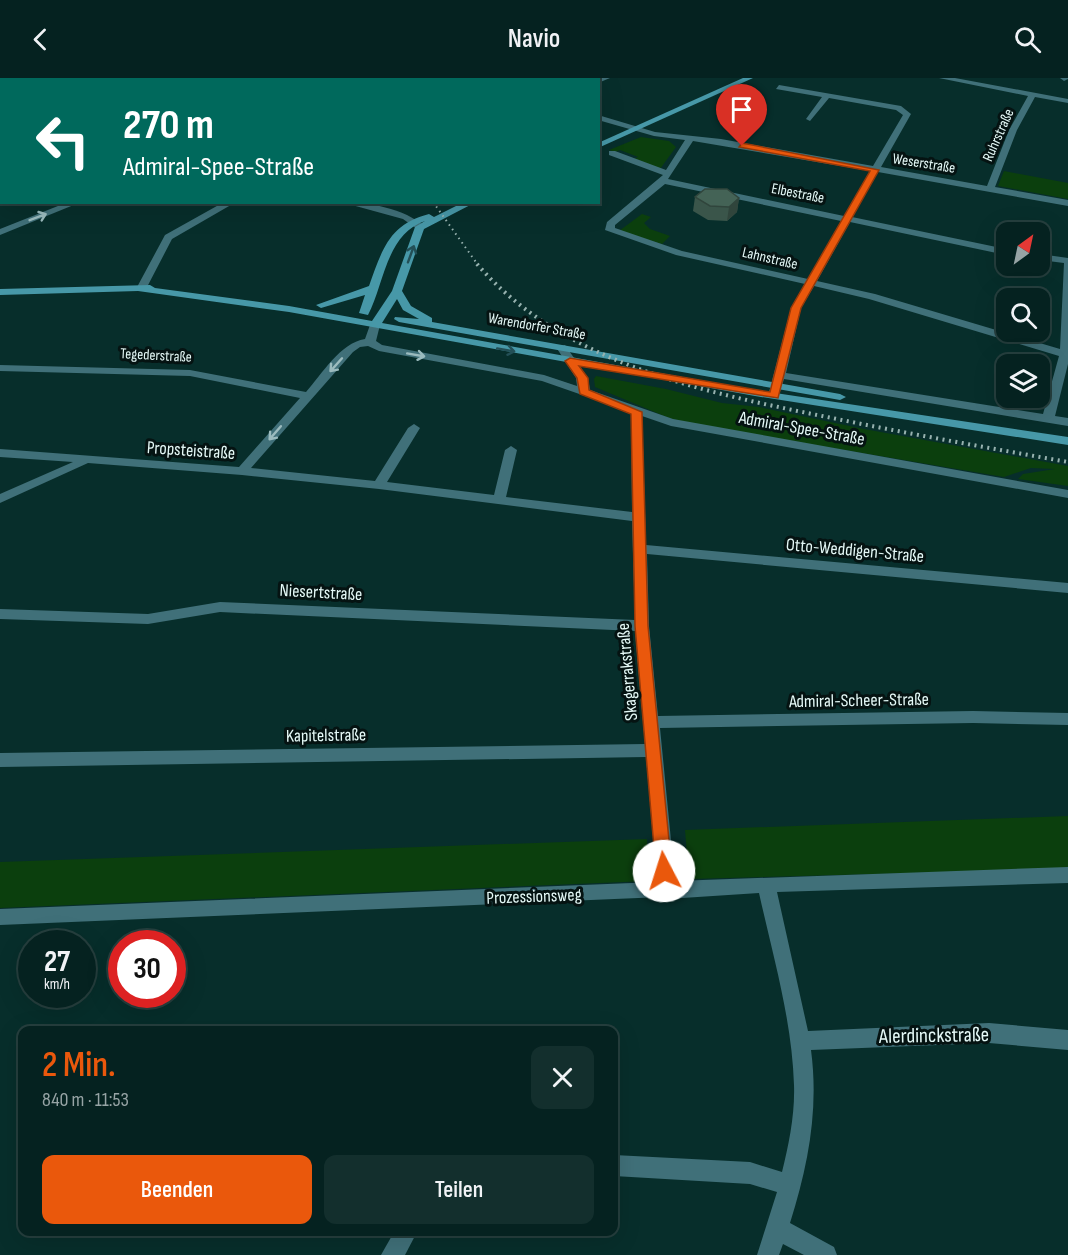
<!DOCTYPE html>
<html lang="de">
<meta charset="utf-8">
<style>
:root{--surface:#052220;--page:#132f2d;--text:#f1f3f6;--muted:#97a4a5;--line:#263f3e;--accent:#ea580c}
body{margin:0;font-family:"Sofia Sans Condensed",sans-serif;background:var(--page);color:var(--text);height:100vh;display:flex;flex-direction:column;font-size:22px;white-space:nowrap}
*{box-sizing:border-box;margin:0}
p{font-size:20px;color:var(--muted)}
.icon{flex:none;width:33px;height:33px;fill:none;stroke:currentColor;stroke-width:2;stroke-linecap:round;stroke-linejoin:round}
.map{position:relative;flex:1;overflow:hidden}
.details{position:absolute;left:18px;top:948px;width:600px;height:210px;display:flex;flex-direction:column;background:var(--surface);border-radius:12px;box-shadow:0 6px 24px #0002,0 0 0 2px var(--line)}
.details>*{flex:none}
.top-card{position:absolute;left:0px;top:0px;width:600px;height:126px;box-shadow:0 6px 24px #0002,0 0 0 2px var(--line);background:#00695c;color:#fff;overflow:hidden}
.needle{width:39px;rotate:33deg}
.tools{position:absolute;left:996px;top:144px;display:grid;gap:12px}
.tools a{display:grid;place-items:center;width:54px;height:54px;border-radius:12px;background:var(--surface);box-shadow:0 6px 24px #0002,0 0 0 2px var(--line);font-size:30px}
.speed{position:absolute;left:18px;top:852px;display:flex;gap:12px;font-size:30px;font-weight:700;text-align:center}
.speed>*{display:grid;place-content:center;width:78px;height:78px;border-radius:50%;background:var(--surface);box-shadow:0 6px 24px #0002,0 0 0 2px var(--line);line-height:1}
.speed small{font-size:15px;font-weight:400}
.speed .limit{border:9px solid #d22;background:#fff;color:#111}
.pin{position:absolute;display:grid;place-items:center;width:51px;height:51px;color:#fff;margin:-62px -26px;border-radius:50% 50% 50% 0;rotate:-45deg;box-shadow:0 0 6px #0007}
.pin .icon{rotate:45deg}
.me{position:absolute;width:66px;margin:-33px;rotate:355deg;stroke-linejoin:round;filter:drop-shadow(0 0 4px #0008)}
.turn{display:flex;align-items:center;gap:21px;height:126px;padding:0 24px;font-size:27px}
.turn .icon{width:78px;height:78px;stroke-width:2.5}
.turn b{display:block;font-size:42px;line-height:51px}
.round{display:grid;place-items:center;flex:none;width:63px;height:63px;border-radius:12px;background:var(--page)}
.headline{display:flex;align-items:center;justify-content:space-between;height:102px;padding:0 24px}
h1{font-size:36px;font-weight:600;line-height:45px;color:var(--accent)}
.button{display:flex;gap:12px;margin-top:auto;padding:12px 24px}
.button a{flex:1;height:69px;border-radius:12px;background:var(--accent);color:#fff;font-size:24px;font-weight:600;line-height:69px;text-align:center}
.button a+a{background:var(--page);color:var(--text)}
header{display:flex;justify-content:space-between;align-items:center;height:78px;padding:0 24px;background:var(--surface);font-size:27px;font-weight:600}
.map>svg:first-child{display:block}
.green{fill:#0b3f0d}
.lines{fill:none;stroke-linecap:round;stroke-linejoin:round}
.minor{fill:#407079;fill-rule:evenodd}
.tertiary{fill:#407079;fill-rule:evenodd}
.secondary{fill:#4798a8;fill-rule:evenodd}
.rail-far1{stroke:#97b2af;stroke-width:2;stroke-dasharray:1.5 4;stroke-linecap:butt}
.rail{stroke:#97b2af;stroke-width:4;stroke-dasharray:2 4.5;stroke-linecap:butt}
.wall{fill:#3a554a}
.shaded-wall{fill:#30453c}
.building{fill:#446356;stroke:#30453c;stroke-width:1.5}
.oneway{stroke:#9bbbbe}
.oneway2{stroke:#234f56}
.route{fill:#ea580c;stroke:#983908;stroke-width:1.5}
.labels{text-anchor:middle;stroke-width:6;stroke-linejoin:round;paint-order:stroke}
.far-street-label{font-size:15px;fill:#e5f9f7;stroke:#051312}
.street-label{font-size:18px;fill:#e5f9f7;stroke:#051312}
.near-street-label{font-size:21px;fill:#e5f9f7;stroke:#051312}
</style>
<header><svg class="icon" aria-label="back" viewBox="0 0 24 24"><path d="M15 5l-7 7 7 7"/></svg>Navio<svg class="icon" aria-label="search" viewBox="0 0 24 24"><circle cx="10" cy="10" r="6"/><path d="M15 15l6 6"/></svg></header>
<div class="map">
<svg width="1068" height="1177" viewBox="0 0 1068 1177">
<rect width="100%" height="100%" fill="#072e2b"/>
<g class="green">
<polygon points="641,59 669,63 676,69 660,91 634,81 638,79 620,72 615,74 609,72"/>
<polygon points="1004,93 1068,105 1068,121 998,108"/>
<polygon points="642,136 651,139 644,145 650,151 670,158 662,166 619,153"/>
<polygon points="596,298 666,311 722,325 759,329 864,351 1068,388 1068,408 1018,401 1023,396 1055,391 1031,390 1004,399 692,346 669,340 595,309 594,301"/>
<polygon points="1068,738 1068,791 689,801 685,752"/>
<polygon points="647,761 648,803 0,830 0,784"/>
</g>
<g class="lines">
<g class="minor">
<polygon points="79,0 89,0 78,2"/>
<polygon points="305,0 315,0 304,2"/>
<polygon points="330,0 342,0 328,2"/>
<polygon points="487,0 497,0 498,2 488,2"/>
<polygon points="599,0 610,0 598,5 598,2 595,2"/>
<path d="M939 0H955L1068 21V25L1035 19 1017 52 995 109 1068 122V128L878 94 852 139 1006 171V177L850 144 817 203 875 216 1060 271 1064 185 1040 182V176L1068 180V286L1055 338 1068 340V348L784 301 778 320H770L768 318 791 230 805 206 676 177 605 152 607 144 663 97 609 77V73H615L666 92 685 62 654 58 598 42V37L655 54 721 61 873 88 903 37 896 32 829 20 810 43 806 41 822 19 776 11 779 7 901 28 911 36 881 89 987 108 1009 52 1028 18ZM693 63 870 93 844 138 668 101ZM665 106 841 143 808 201 682 173 615 150V147ZM814 208 869 221 1059 278 1043 336 786 295 801 230Z"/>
<polygon points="1060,0 1068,0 1068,1 1064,3"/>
<polygon points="0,30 2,30 0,35"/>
<polygon points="0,85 2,85 0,91"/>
<polygon points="68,124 81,124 0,157 0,151"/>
<polygon points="224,124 236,124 172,161 146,211 137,213 136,211 165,157"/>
<path d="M375 244 380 247 376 263 382 267 544 297 577 308 576 300 556 269 565 267 588 300 590 312 673 341 1068 412V420L671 348 642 338 646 467 1068 505V515L647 476 649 548 658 638 973 633 1068 635V647L973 645 660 650 675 803 1068 789V805L777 814 808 953 989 945 1068 952V972L989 965 811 972C819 1032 808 1088 790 1145L834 1169 837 1177H804L783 1166 779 1177H757L777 1114 750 1106 614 1098V1077L750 1084 782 1094C789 1066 795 1036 794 1007 792 942 773 878 759 815L667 821 662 819 0 847V831L657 804 646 679 0 689V675L645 666 635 553 220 534 148 546 0 541V531L148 536 220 524 635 542 632 443 379 411 242 397 88 385 0 425V416L73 384 0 379V371L239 389 300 320 190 298 0 293V287L190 292 306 314C322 296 340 265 365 261L370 247ZM368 268 379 273 542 303 631 334 632 434 506 419 517 372 511 368 505 372 494 417 387 404 420 350 414 346 408 350 375 403 251 390 353 274 360 269Z"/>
<polygon points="394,1154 417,1154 405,1177 381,1177"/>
</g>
<g class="tertiary">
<polygon points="5,0 19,2 6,2"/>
<path d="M341 124C367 124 405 130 425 149L417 151 403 141Z"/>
</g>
<g class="secondary">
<polygon points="743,0 753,0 598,70 598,65"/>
<path d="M464 124H476L424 151 402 213 411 228 432 240V244L840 316 846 319 840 322 399 244 394 241 395 239 419 241 403 232 397 221 382 245 755 312 1068 359V367L755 318 289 234 138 213 0 217V211L150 207 155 210 289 228 372 243 392 213 415 149 425 143C386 156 384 207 368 237L359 235 365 217 321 230 316 227 369 208C382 172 389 146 429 136L434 139Z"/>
</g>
<g class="rail-far1">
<polyline points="243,0 247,2"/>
<polyline points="433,124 478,187"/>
</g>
<path class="rail" d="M477 186C564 287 708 315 832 340 910 356 989 370 1068 384"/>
</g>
<polygon class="wall" points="695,119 739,120 737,134 727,143 708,142 693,133"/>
<polygon class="shaded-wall" points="739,120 737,134 727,143 729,129"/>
<polygon class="building" points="705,111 727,111 739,120 729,129 710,128 695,119"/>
<defs><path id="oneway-shaft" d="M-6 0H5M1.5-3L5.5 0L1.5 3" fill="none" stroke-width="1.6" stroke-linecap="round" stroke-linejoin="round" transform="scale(1.5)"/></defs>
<g class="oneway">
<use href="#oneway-shaft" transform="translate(38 139) rotate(-21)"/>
<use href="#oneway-shaft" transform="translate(416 277) rotate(10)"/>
<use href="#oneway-shaft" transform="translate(336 287) rotate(132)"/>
<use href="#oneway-shaft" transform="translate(275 355) rotate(131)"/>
</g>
<g class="oneway2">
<use href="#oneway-shaft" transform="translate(411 176) rotate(-70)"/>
<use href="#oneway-shaft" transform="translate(506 272) rotate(10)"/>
</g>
<polygon class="route" points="742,65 879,92 801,230 778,320 579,288 588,300 589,312 642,334 648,548 672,793 670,798 664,800 659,798 656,793 635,548 631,336 580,316 577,300 565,283 570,280 770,314 791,230 870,93 739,69"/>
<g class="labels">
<g class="far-street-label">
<text transform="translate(998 57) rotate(-66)" y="5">Ruhrstraße</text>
<text transform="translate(924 85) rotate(9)" y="5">Weserstraße</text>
<text transform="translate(798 115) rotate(11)" y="5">Elbestraße</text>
<text transform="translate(770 180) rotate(13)" y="5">Lahnstraße</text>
<text transform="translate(537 248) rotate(10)" y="5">Warendorfer Straße</text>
<text transform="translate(156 277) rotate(3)" y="5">Tegederstraße</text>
</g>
<g class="street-label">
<text transform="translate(802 350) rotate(10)" y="6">Admiral-Spee-Straße</text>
<text transform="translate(191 372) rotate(4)" y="6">Propsteistraße</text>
<text transform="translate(855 472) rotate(5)" y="6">Otto-Weddigen-Straße</text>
<text transform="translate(321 514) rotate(3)" y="6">Niesertstraße</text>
<text transform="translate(627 594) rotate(-95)" y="6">Skagerrakstraße</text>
<text transform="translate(859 622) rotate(-1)" y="6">Admiral-Scheer-Straße</text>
<text transform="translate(326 657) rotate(-1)" y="6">Kapitelstraße</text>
<text transform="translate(534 818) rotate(-2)" y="6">Prozessionsweg</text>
</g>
<g class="near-street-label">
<text transform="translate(934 957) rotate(-1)" y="7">Alerdinckstraße</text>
</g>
</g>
</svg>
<div class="tools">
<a><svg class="needle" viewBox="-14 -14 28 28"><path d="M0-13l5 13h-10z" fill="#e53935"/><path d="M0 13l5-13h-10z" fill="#97a4a5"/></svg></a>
<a><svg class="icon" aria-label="search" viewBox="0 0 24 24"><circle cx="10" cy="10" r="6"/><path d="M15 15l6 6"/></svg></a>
<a><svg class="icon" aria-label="layers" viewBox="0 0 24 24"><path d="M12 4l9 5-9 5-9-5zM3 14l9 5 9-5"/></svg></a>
</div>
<div class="speed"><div>27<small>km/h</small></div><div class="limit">30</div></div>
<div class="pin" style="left:742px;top:68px;background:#d93025"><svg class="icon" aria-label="arrive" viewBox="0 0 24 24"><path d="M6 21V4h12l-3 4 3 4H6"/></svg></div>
<svg class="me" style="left:664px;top:793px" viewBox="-20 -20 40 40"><circle r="19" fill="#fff"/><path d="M0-13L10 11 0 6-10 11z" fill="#ea580c"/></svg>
<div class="top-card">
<div class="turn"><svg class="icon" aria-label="left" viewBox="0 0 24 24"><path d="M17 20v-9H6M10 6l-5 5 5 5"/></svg><div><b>270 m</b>Admiral-Spee-Straße</div></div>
</div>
<section class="details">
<div class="headline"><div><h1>2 Min.</h1><p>840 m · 11:53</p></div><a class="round"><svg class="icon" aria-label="close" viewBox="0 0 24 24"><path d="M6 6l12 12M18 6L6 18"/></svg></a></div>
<div class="button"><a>Beenden</a><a>Teilen</a></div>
</section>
</div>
